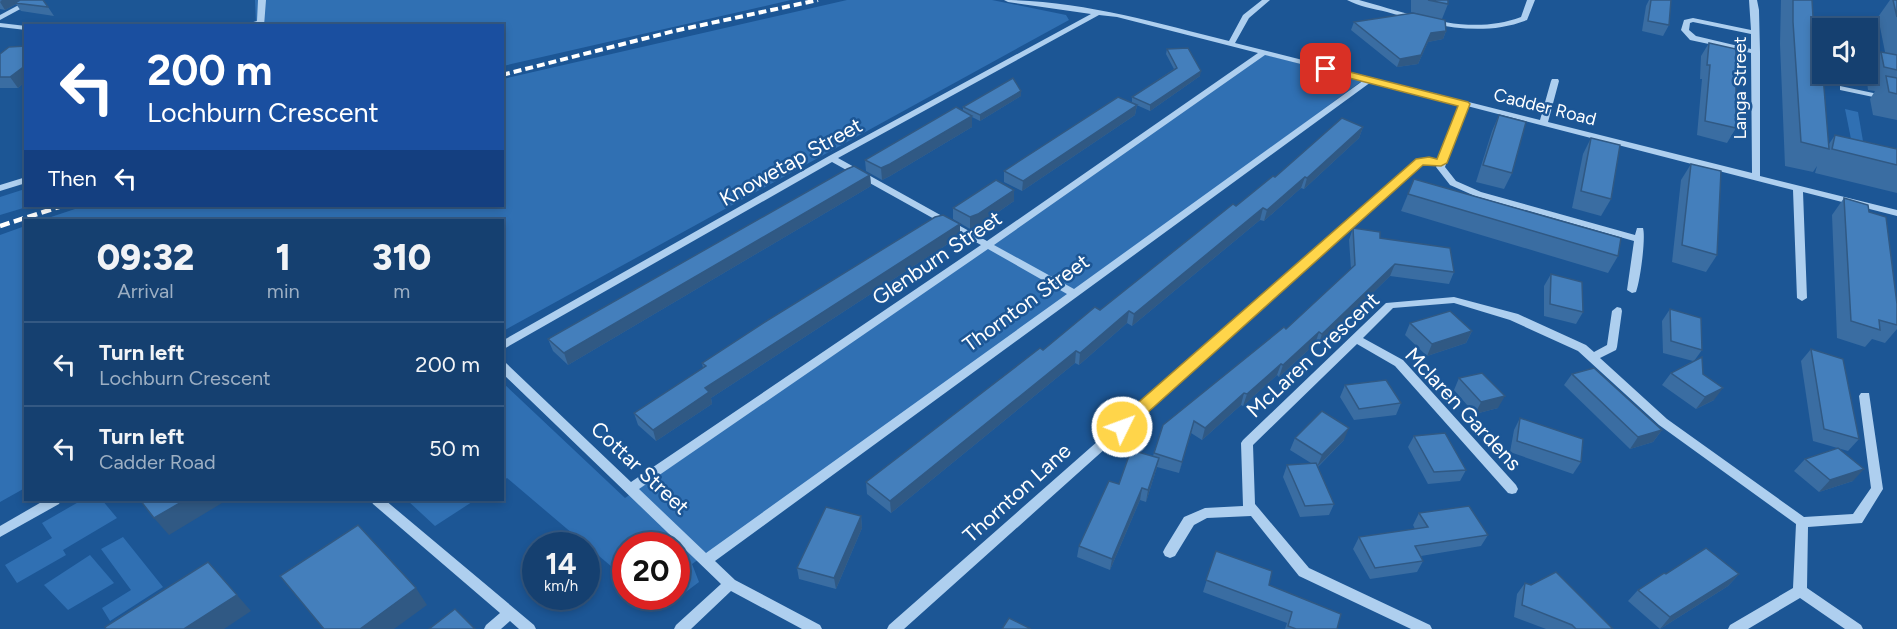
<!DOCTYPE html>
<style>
:root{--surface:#154070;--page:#224b78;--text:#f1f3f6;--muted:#9dafc3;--line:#345983}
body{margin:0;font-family:Figtree,sans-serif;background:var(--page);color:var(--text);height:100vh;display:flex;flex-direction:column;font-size:22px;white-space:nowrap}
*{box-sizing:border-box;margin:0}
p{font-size:20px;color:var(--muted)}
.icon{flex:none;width:33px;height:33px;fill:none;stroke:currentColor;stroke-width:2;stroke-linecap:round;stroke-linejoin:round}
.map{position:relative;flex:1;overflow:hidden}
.drawer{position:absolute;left:24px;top:219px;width:480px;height:282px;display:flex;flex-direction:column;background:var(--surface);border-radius:0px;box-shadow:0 3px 9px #0003,0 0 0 2px var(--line)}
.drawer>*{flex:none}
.guide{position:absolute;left:24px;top:24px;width:480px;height:183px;border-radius:0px;box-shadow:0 3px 9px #0003,0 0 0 2px var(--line);background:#1a4fa0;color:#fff;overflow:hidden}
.tools{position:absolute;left:1812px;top:18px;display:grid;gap:12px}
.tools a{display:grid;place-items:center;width:66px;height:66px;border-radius:0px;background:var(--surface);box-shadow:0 3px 9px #0003,0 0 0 2px var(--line);font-size:30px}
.speed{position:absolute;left:522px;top:532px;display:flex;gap:12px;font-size:30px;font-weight:700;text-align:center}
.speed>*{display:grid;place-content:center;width:78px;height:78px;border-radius:50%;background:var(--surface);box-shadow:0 3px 9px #0003,0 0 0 2px var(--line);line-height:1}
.speed small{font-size:15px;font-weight:400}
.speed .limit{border:9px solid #d22;background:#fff;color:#111}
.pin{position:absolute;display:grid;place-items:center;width:51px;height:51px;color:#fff;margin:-26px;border-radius:12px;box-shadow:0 3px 9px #0006}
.me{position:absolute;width:66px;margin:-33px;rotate:48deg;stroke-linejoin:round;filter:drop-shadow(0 0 4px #0008)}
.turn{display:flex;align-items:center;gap:21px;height:126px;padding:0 24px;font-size:27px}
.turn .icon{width:78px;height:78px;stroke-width:2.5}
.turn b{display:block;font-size:42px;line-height:51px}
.then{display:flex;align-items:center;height:57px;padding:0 24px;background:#0003;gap:12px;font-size:22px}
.eta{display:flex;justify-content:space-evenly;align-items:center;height:102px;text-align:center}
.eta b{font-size:36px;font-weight:800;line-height:42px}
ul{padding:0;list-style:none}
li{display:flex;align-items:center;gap:18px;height:84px;padding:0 24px;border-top:2px solid var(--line)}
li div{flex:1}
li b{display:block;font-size:22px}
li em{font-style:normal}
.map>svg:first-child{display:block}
.green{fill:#3070b3}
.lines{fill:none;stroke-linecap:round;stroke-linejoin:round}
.minor{fill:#aecfef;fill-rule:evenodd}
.rail-far1{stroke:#fff;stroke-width:4;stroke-dasharray:8 4;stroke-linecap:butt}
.rail{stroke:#fff;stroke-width:4.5;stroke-dasharray:10 4.5;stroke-linecap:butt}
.wall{fill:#3a6da2}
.shaded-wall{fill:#305984}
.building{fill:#447fbc;stroke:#305984;stroke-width:1.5}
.route{fill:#ffd54a;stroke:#a68a30;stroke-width:1.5}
.labels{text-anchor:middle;stroke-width:5;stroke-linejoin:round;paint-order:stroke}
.far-street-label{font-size:18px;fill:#fff;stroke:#1c5695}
.street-label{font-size:21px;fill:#fff;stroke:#1c5695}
</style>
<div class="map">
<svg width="1897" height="629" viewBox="0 0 1897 629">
<rect width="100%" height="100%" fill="#1c5695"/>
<g class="green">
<polygon points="255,0 791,0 503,66 502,26 256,25"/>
<polygon points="847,0 992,0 1066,15 1069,20 503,331 502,220 42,220 84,206 502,206 503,79"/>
<polygon points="1262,54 1363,80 1075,292 992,244"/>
<polygon points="1845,109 1858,112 1863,141 1852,144"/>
<polygon points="25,189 26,206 30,206 0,215 0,197"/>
<polygon points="25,226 25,488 0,502 0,235"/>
<polygon points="990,246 1073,294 692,564 699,582 662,610 647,597 676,597 676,546 626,546 625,578 507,478 503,481 502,382 625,498"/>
<polygon points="82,500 102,500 117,518 63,550 66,555 17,583 5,565 52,538 42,523"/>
<polygon points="407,500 475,500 435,526"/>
<polygon points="123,537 163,587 110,621 102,608 131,590 101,549"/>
<polygon points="90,555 114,583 68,610 44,585"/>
</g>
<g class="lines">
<g class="minor">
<polygon points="28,0 37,0 0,20 0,15"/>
<polygon points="258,0 266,0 264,26 239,26 257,21"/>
<path d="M1004 0C1079 0 1157 23 1229 41L1243 15 1262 0H1270L1249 18 1235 43 1540 120 1551 81 1552 79H1558L1559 81 1548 122 1752 173 1751 53 1690 40 1681 30 1684 20 1693 18 1751 30 1749 0H1757L1759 10 1760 52V176L1897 210V216L1803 192 1807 298 1802 301 1797 298 1793 190 1467 106 1445 167 1456 181 1481 192 1635 235 1637 228H1643C1646 238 1640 282 1636 292L1632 293 1627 290 1634 241 1475 196 1450 185 1436 167 1437 165 1429 163 1423 164 904 629H887L889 625 1417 160 1429 157 1438 160 1460 104 1371 82 715 561 735 580 820 625 822 629H802L731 591 691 629H674L676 625 721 584 502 373V362L506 363 631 482 981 245 832 162 502 350V341L829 156 1091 14 1008 2ZM1099 15 1117 17 1258 53 987 241 838 158ZM1693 22 1751 34V49L1696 36 1689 30 1690 23ZM1265 55 1364 80 1074 289 994 245ZM988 249 1067 294 706 553 639 489Z"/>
<path d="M1347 0H1359C1411 14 1468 37 1521 17L1527 0H1535L1527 20C1480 38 1433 25 1387 12 1374 9 1358 6 1347 0Z"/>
<polygon points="0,23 26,26 26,30 0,27"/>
<polygon points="1840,86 1897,98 1897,102 1840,90"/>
<polygon points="26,177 26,183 0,191 0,185"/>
<polygon points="1454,297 1518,314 1586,345 1594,352 1607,345 1612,311 1617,307 1621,308 1622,311 1617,347 1616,350 1600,358 1667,419 1804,517 1853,514 1871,488 1859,396 1861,393 1869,393 1883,489 1862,523 1808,527 1807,588 1861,625 1863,629 1845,629 1800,598 1748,629 1728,629 1730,625 1793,588 1796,524 1659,425 1578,351 1510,320 1454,303 1393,308 1363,338 1403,360 1516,485 1518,489 1516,493 1512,494 1508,493 1395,366 1357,344 1253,445 1255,504 1309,568 1430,625 1432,629 1411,629 1299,576 1251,516 1207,518 1194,525 1175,556 1170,558 1165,556 1163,552 1165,548 1184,517 1205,508 1243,506 1241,443 1243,440 1386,303"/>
<polygon points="45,500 61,500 59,504 0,537 0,526"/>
<polygon points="371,500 385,500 534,625 536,629 519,629 510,621 501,629 484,629 486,625 500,613 373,504"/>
</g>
<polyline class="rail-far1" points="502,75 674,31 818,0"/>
<polyline class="rail" points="0,226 62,206"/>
</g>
<g class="wall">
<polygon points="0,0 48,7 54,16 21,11 16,4 5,10 0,9"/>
<polygon points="1411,0 1448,0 1448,4 1442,19 1446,31 1443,39 1428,42 1418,64 1397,67 1351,30 1354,22 1426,16 1411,12"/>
<polygon points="1649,0 1671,0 1669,25 1663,36 1642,31 1646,6"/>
<polygon points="1781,0 1812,0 1815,50 1829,144 1835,135 1897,149 1897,193 1815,173 1817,166 1813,172 1785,166 1780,44"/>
<polygon points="1890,0 1897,0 1897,120 1873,115 1870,99 1875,91 1868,90 1866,74 1868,74 1868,71 1881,52 1885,52 1878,17"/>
<polygon points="1709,43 1736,128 1727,143 1697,135 1702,79 1700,79 1701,56"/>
<polygon points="26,46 26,81 18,88 0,88 0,54"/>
<polygon points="1167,49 1200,76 1150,111 1132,103 1132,97 1174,69 1166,54"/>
<polygon points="1021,96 980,121 972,117 972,127 890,176 882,180 866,171 865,160 963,111 963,107"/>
<polygon points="1137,105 1135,115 1022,191 1004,182 1004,171"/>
<polygon points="1499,115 1512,173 1504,189 1476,182 1492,131"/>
<polygon points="1363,127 1359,138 1304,189 1301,188 1264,221 1260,220 1132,326 1127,323 1079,365 1075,363 891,513 867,494 866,482 1043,350 1100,310 1275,177"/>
<polygon points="1591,138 1611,199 1601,216 1572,208 1583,154"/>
<polygon points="1691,164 1717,255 1706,272 1672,262 1681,180"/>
<polygon points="870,175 871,186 568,365 553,351 548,339"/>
<polygon points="1014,190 1014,201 978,226 970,229 953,219 953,208"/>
<polygon points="1408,194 1618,256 1608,273 1401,211"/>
<polygon points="1844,198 1869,212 1897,304 1897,329 1885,343 1872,339 1865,347 1837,338 1832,215"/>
<polygon points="960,224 960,236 711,398 712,404 656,441 638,425 634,413 703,368 702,363"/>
<polygon points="1353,228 1380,238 1454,272 1449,284 1390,276 1318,346 1315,344 1279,377 1277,375 1243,406 1241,405 1202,440 1191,433 1179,473 1157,467 1146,502 1140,500 1110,570 1077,557 1079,546 1119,484 1153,456 1154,453 1351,269 1349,240"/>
<polygon points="1551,274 1583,312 1576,324 1544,316 1544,286"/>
<polygon points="1670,309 1702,350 1694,361 1703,374 1714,400 1696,409 1662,385 1671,373 1693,361 1663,353 1662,321"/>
<polygon points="1410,323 1472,331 1466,343 1427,356 1405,335"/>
<polygon points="1811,349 1859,439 1848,451 1813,441 1801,361"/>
<polygon points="1572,374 1662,430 1653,442 1630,449 1564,385"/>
<polygon points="1459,378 1498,408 1475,414 1454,390"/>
<polygon points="1345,385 1401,403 1396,415 1354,420 1340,397"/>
<polygon points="1520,418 1581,462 1573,474 1510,452 1514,430"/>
<polygon points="1414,436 1466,470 1460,481 1428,484 1408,447"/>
<polygon points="1295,438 1344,440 1318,467 1334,504 1329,515 1300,517 1283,477 1287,465 1311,463 1290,450"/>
<polygon points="1805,459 1853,481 1819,492 1794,471"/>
<polygon points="1419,513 1488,535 1481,546 1421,556 1423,561 1417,572 1370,579 1353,549 1359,537 1415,529 1413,525"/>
<polygon points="861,516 862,528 836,589 799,579 797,568"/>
<polygon points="1216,551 1269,585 1337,629 1285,629 1287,623 1203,592"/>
<polygon points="1666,574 1739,574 1728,586 1660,629 1628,601 1638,590"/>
<polygon points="1525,583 1613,629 1546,629 1514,617 1517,594"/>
</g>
<g class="shaded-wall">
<polygon points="2,0 23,0 15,3 16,4 5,10 0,2"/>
<polygon points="1446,31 1443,39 1428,42 1418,64 1397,67 1400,59 1431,33"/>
<polygon points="26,65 26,81 18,88 10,77"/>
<polygon points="1201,71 1200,76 1150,111 1150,105"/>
<polygon points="1021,91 1021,96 980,121 980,115"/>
<polygon points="1137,105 1135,115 1022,191 1023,181"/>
<polygon points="972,116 972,127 890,176 882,180 881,168"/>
<polygon points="1363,127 1359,138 1304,189 1307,178"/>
<polygon points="870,175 871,186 568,365 564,353"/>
<polygon points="1305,177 1301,188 1264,221 1267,210"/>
<polygon points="1014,190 1014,201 978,226 970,229 970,217"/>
<polygon points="1263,208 1260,220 1132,326 1134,314"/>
<polygon points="960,224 960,236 711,398 712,404 656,441 653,430 705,388"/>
<polygon points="1395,264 1390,276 1318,346 1322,334"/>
<polygon points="1129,311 1127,323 1079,365 1080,353"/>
<polygon points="1472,331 1466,343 1427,356 1432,344"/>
<polygon points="1319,332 1315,344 1279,377 1283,365"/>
<polygon points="1076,351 1075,363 891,513 890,501"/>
<polygon points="1281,364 1277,375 1243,406 1247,394"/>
<polygon points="1723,388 1714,400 1696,409 1705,397"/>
<polygon points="1244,393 1241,405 1202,440 1205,428"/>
<polygon points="1505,396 1498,408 1475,414 1481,402"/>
<polygon points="1194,421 1191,433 1179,473 1182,462"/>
<polygon points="1349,428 1344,440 1317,467 1322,455"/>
<polygon points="1662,430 1653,442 1630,449 1638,437"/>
<polygon points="1159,458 1156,470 1146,502 1148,490"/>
<polygon points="1864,469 1853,481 1819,492 1830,480"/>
<polygon points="1142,488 1140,500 1110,570 1112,559"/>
<polygon points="185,500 227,500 169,535 154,518"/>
<polygon points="861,516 862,528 836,589 834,578"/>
<polygon points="1739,574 1728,586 1660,629 1670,617"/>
<polygon points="416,588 427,605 394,629 360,629"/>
<polygon points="237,595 251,611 224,629 184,629"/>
</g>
<g class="building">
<polygon points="20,0 43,0 48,7 15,3"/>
<polygon points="1428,0 1448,0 1448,4"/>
<polygon points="1651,0 1671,0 1669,25 1648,21"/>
<polygon points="1793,0 1812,0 1815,50 1821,51 1829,149 1801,142 1793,22"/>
<polygon points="1893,0 1897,0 1897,17"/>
<polygon points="1413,13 1445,20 1446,31 1431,33 1421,55 1400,59 1354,22"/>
<polygon points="1709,43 1736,49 1736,128 1705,121 1710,65 1707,65"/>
<polygon points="26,46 26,65 10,77 0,77 0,54 9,47"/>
<polygon points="1188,48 1201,71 1150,105 1132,97 1177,68 1167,49"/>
<polygon points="1881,52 1897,55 1897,70 1884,67"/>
<polygon points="1886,76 1897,78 1897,94 1889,92"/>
<polygon points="1013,78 1021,91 980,115 963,107"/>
<polygon points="1118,97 1137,105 1023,181 1004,171"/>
<polygon points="956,107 972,116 890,164 881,168 865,160"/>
<polygon points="1499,115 1526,122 1512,173 1483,165"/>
<polygon points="1342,118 1363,127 1307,178 1305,177 1267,210 1263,208 1134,314 1129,311 1080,353 1076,351 890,501 866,482 1040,348 1043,350 1095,307 1100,310 1233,204 1236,206 1273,176 1275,177"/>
<polygon points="1835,135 1897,149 1897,165 1832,149"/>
<polygon points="1591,138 1620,145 1611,199 1581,191"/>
<polygon points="1691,164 1721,171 1717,255 1682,245"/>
<polygon points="854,166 870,175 564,353 548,339 847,169"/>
<polygon points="1414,179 1621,238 1618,256 1408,194"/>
<polygon points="996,180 1014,190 978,214 970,217 953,208"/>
<polygon points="1844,198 1868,205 1869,212 1886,217 1897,304 1897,325 1879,320 1880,330 1851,321"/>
<polygon points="943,215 960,224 705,388 709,392 653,430 634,413 706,366 702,363 768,320 935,217"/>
<polygon points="1353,228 1380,232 1380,238 1450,248 1454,272 1395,264 1322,334 1319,332 1283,365 1281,364 1247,394 1244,393 1205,428 1194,421 1182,462 1154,453 1163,425 1284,327 1286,329 1355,265"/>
<polygon points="1551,274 1582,282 1583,312 1550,304"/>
<polygon points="1670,309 1701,318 1702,350 1671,341"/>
<polygon points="1450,311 1472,331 1432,344 1410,323"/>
<polygon points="1811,349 1843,359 1859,439 1824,429"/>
<polygon points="1702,357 1703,374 1723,388 1705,397 1671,373"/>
<polygon points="1594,368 1662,430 1638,437 1572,374"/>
<polygon points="1482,373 1505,396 1481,402 1459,378"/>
<polygon points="1386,380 1401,403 1359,409 1345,385"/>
<polygon points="1322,411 1349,428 1322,455 1295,438"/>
<polygon points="1520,418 1583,439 1581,462 1517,441"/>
<polygon points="1445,433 1466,470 1434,472 1414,436"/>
<polygon points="1838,448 1864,469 1830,480 1805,459"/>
<polygon points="1131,450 1159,458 1148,490 1142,488 1112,559 1079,546 1109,481 1119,484"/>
<polygon points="1316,463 1334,504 1305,506 1287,465"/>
<polygon points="140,500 185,500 154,518"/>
<polygon points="1469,506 1488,535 1415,546 1423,561 1375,568 1359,537 1428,527 1419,513"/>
<polygon points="826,507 861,516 834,578 797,568"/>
<polygon points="358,525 416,588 360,629 324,629 280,576"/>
<polygon points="1706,548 1739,574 1670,617 1638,590 1664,573 1666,574"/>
<polygon points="1216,551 1272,571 1269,585 1341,614 1337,629 1296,629 1288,626 1292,612 1206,580"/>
<polygon points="208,562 237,595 184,629 106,629 105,627"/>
<polygon points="1556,572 1613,629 1576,629 1572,625 1522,605 1525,583 1531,585"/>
<polygon points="455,609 475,629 429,629"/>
<polygon points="1009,618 1031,629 1002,629"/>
</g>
<polygon class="route" points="1326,66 1468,102 1470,104 1447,163 1441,166 1423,165 1127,431 1116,431 1114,427 1116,422 1416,159 1429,157 1437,159 1458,106 1322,71 1322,67"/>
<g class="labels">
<g class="far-street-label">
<text transform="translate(1740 88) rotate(-90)" y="6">Langa Street</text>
<text transform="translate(1545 107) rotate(14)" y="6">Cadder Road</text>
</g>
<g class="street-label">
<text transform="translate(791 162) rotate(-29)" y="7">Knowetap Street</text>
<text transform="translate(937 258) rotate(-34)" y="7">Glenburn Street</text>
<text transform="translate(1026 303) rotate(-36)" y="7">Thornton Street</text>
<text transform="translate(1313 355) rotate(-43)" y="7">McLaren Crescent</text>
<text transform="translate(1463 409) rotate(47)" y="7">Mclaren Gardens</text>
<text transform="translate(640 468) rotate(43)" y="7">Cottar Street</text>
<text transform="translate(1017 493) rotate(-42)" y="7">Thornton Lane</text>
</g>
</g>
</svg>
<div class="tools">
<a><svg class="icon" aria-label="sound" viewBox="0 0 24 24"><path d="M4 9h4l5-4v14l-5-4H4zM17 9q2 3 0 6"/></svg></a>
</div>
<div class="speed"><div>14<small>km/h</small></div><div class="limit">20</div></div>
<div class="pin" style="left:1326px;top:69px;background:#d93025"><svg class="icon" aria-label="arrive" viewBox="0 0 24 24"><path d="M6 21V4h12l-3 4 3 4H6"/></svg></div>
<svg class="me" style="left:1122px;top:427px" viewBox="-20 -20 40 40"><circle r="17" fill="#ffd54a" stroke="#fff" stroke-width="3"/><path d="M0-11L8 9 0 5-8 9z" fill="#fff"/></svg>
<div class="guide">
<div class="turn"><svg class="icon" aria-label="left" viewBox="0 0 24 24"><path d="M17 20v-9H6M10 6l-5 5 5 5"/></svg><div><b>200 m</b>Lochburn Crescent</div></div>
<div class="then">Then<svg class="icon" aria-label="left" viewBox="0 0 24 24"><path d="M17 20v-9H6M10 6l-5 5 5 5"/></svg></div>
</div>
<section class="drawer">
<div class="eta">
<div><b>09:32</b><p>Arrival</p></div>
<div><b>1</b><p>min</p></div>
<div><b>310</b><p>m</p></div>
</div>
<ul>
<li><svg class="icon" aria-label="left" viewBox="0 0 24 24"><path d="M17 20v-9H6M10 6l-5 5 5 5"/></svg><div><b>Turn left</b><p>Lochburn Crescent</p></div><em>200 m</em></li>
<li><svg class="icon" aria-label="left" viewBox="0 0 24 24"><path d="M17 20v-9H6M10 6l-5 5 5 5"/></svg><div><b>Turn left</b><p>Cadder Road</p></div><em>50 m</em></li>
</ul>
</section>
</div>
